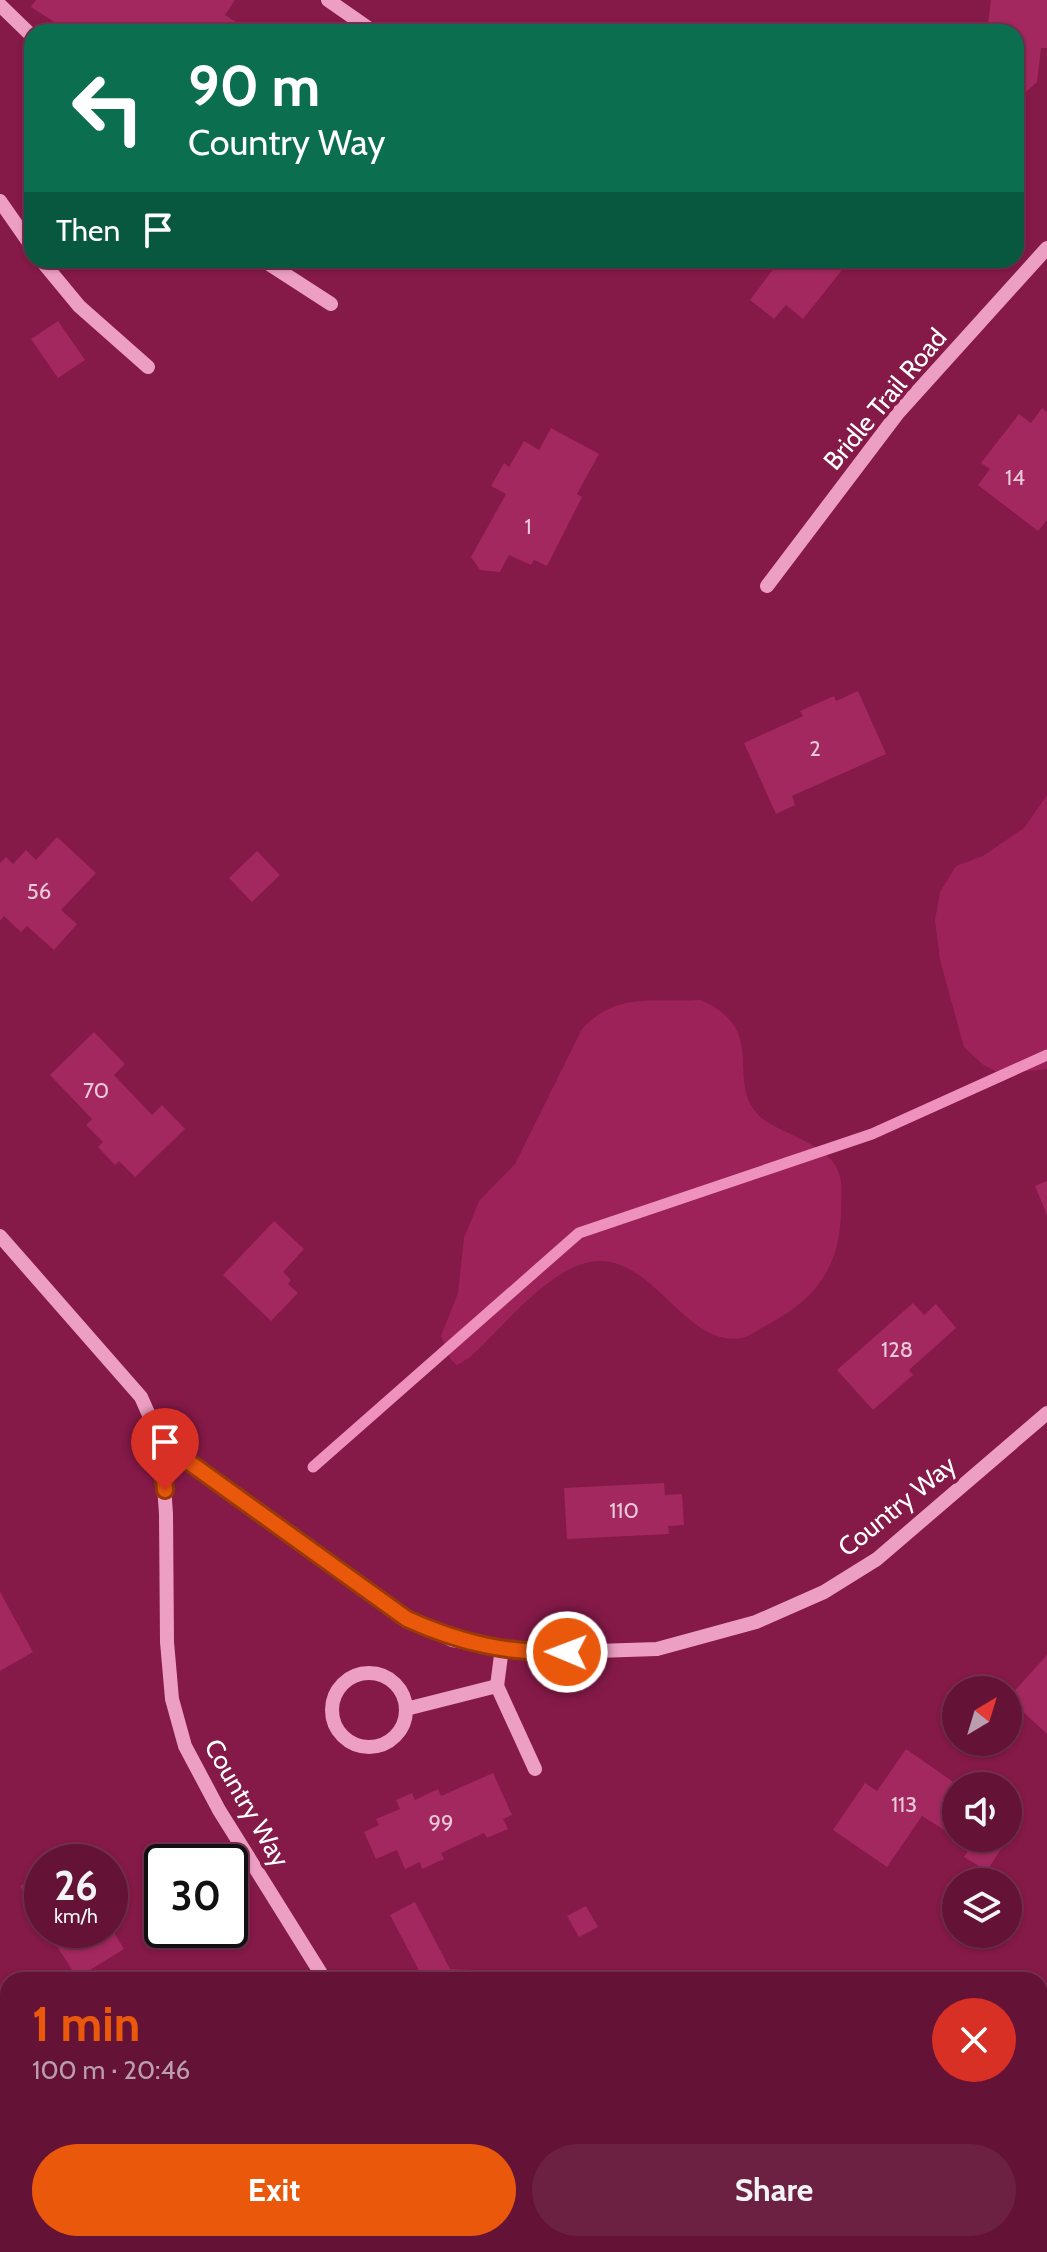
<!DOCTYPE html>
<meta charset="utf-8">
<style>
:root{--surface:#641336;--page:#6c2042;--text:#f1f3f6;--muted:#bb9ead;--line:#783251;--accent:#ea580c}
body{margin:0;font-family:Cabin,sans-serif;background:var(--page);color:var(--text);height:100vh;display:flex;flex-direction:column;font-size:30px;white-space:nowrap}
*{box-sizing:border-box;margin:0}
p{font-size:26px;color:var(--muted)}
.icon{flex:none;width:44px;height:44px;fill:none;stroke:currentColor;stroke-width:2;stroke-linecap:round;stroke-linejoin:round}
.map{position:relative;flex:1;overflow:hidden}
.drawer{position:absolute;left:0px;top:1972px;width:1048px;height:280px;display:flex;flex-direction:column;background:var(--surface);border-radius:24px 24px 0 0;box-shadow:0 2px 6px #0004,0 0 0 2px var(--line)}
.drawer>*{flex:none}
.guide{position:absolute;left:24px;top:24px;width:1000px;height:244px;border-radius:24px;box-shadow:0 2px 6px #0004,0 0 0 2px var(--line);background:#0b6e4f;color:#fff;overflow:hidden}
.needle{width:52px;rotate:38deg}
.buttons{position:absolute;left:942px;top:1676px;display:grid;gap:16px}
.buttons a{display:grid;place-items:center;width:80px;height:80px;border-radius:50%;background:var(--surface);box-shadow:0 2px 6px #0004,0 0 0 2px var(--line);font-size:40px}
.speed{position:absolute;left:24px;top:1844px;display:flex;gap:16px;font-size:40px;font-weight:700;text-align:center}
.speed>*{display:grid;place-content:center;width:104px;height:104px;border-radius:50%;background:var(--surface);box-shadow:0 2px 6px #0004,0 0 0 2px var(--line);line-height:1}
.speed small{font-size:20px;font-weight:400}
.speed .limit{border:4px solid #111;border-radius:12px;background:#fff;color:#111}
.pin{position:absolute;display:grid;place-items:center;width:68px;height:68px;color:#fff;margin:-82px -34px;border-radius:50% 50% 50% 0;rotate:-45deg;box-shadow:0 0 8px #0007}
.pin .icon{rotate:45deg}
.me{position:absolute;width:88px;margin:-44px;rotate:271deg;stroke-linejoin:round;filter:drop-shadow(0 0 6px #0008)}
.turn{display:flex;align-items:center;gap:28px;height:168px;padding:0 32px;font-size:36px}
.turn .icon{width:104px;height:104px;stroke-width:2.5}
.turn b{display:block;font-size:56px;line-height:68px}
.then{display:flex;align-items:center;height:76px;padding:0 32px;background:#0003;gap:16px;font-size:30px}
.round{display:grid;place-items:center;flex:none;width:84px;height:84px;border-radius:42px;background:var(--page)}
.head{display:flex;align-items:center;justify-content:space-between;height:136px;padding:0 32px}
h1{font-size:48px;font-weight:800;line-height:60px;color:var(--accent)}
.action{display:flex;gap:16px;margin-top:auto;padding:16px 32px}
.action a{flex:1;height:92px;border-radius:48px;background:var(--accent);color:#fff;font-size:32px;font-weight:800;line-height:92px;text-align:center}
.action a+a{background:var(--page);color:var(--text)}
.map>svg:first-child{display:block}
.green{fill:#9e225a}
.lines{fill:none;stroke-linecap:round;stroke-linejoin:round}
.stream{stroke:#ee92bd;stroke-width:11}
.building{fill:#a3285f}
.minor{stroke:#ec9fc2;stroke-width:14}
.route-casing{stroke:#983908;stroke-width:20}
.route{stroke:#ea580c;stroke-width:14}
.labels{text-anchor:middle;stroke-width:8;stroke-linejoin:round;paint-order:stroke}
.number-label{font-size:22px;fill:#e8c9d7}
.street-label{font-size:26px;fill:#fff;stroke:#851948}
</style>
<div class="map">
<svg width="1047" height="2252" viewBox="0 0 1047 2252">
<rect width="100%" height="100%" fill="#851948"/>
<g class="green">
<polygon points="1047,795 1047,1069 1001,1074 982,1064 964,1047 940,960 935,920 940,892 956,866 983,856 1024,828"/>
<path d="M700 1000C777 1032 714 1092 772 1125 792 1136 832 1149 839 1173 843 1183 841 1198 841 1209 841 1264 818 1298 769 1324 761 1328 751 1336 742 1338 686 1348 655 1258 597 1261 551 1264 503 1328 469 1358L457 1365 451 1360 441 1336 458 1293 464 1238 479 1201 515 1164 582 1029C618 991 651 1003 700 1000Z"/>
</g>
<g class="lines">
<polyline class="stream" points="313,1467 579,1233 872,1134 1047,1055"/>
</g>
<g class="building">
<polygon points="36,0 235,0 225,15 252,32 70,32 31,7"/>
<polygon points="991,0 1047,0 1047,48 1041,48 1037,82 1016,101 1016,32 987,32"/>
<polygon points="780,260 850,260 803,319 786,305 774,319 750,300"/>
<polygon points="58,321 85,360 58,378 31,339"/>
<polygon points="1042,408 1047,412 1047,520 1038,531 978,485 990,469 981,463 1019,414 1031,423"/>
<polygon points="551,428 599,454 577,494 582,497 547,566 534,560 531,565 509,555 500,572 480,570 471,557 506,494 491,486 504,463 509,467 524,441 539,450"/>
<polygon points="858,691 886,754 792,796 795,805 776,814 744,743 803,716 800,711 834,696 836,701"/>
<polygon points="57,837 96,873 61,910 77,924 54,950 27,926 21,932 4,916 0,921 0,863 6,857 13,864 26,850 36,860"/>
<polygon points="257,851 280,875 252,902 229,878"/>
<polygon points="94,1032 125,1064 114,1075 152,1115 162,1105 185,1129 135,1177 119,1161 115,1165 98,1147 103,1142 86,1125 92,1119 50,1075"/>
<polygon points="1047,1181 1047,1215 1035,1186"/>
<polygon points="274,1221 304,1249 283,1272 291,1280 288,1284 298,1293 271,1321 223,1275"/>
<polygon points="913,1303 924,1315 936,1304 956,1328 909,1370 913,1375 873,1410 837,1370"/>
<polygon points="664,1483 665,1495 682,1494 684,1525 668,1526 669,1534 567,1539 564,1488"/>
<polygon points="0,1592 33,1652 0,1671"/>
<polygon points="1047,1655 1047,1734 1008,1698"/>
<polygon points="906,1749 959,1786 956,1786 956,1817 946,1831 922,1816 887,1867 833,1830 865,1783 877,1791"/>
<polygon points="493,1773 512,1815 503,1819 508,1829 487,1838 484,1833 441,1853 444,1859 422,1869 420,1862 405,1869 397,1850 376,1859 364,1832 379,1825 376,1819 400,1809 396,1800 412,1793 415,1800 438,1789 441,1796"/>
<polygon points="976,1838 983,1838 1001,1849 987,1871 964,1857"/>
<polygon points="42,1872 42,1922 20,1886"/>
<polygon points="415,1902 450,1969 491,1971 490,1980 424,1980 390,1915"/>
<polygon points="586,1906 598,1927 579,1937 567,1916"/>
<polygon points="110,1926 124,1949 77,1978 47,1930 110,1930"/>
<polygon points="827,2244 906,2244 907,2252 831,2252"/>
</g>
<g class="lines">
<g class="minor">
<polyline points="328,0 374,32"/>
<polyline points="0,5 32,36"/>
<polyline points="0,201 32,247"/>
<polyline points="41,260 79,306 148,367"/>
<polyline points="263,260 331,304"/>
<polyline points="767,586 898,413 1047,248"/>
<polyline points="0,1236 141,1397 161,1442 166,1514 167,1642 172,1699 185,1746 219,1810 325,1980"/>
<polyline points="161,1442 407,1619 452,1640 537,1653 657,1649 756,1622 824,1592 877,1559 1047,1413"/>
<circle cx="369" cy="1710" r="37"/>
<polyline points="497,1686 535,1769"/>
<polyline points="406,1709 497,1686 502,1648"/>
<polyline points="490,2244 495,2252"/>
</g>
</g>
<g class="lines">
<g class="route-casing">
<path id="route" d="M165 1490 161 1442 407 1619C460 1643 509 1654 567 1652"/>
</g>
<use href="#route" class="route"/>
</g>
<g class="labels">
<g class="number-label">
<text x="1015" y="485">14</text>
<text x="528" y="534">1</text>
<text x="815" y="756">2</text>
<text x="39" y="899">56</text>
<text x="96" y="1098">70</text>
<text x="897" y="1357">128</text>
<text x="624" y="1518">110</text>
<text x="904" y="1812">113</text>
<text x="441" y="1830">99</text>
</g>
<g class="street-label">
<text transform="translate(885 399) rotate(-50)" y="9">Bridle Trail Road</text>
<text transform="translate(897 1506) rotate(-39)" y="9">Country Way</text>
<text transform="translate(247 1803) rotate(60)" y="9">Country Way</text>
</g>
</g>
</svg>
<div class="buttons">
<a><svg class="needle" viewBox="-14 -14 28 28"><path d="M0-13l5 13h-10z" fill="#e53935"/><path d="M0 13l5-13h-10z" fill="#bb9ead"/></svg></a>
<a><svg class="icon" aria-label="sound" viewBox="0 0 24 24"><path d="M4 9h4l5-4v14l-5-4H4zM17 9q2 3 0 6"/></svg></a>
<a><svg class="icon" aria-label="layers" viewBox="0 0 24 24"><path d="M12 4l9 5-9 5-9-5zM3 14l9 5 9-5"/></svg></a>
</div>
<div class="speed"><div>26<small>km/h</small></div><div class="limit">30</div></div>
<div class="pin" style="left:165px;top:1490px;background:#d93025"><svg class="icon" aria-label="arrive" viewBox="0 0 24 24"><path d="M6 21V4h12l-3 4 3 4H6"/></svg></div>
<svg class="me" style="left:567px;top:1652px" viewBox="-20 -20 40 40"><circle r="17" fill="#ea580c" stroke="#fff" stroke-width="3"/><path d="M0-11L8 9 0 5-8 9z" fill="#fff"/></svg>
<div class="guide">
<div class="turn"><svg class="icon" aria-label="left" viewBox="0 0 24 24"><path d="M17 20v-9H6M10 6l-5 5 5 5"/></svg><div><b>90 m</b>Country Way</div></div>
<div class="then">Then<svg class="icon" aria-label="arrive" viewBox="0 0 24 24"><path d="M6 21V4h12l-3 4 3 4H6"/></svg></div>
</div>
<section class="drawer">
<div class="head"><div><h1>1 min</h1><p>100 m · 20:46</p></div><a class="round" style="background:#d93025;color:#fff"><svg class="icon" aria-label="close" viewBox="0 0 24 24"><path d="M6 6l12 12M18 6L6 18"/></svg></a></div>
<div class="action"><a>Exit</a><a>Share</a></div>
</section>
</div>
